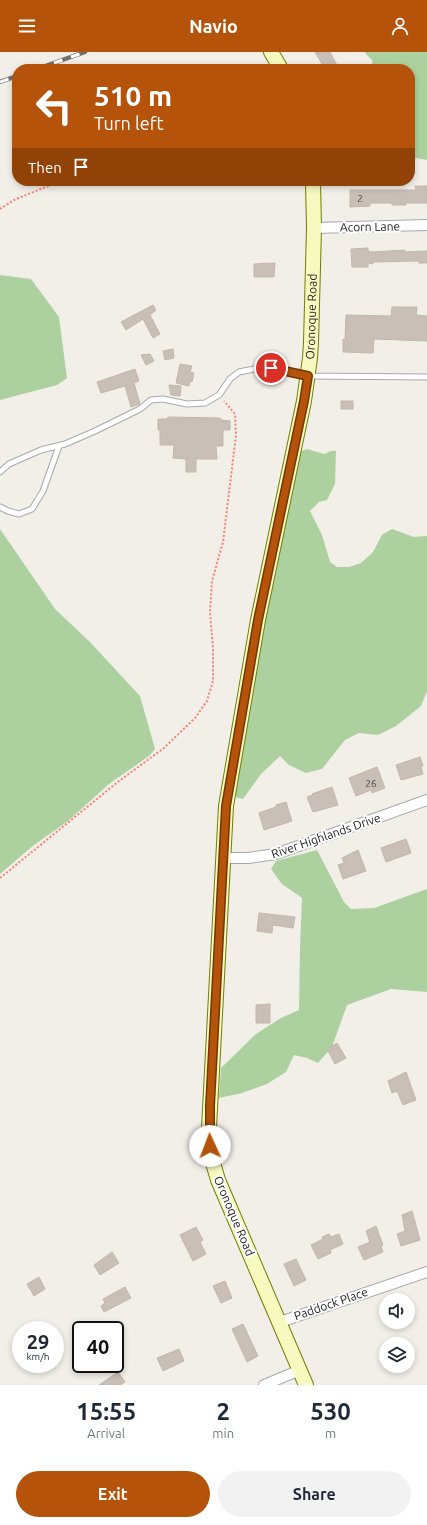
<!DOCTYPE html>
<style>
:root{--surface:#fff;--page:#f2f2f3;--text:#1f2937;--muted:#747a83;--accent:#b45309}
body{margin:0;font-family:Ubuntu,sans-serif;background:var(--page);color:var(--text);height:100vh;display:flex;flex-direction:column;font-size:15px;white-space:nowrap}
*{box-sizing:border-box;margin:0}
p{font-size:13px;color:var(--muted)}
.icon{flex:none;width:22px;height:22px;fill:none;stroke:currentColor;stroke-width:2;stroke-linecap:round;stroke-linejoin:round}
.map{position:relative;height:1333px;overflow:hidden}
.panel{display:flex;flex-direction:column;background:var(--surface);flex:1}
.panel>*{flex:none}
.hud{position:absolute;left:12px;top:12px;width:403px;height:122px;border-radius:16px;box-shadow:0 2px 6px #0003;background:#b45309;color:#fff;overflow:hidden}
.fabs{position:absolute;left:379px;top:1241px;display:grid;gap:8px}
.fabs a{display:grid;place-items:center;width:36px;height:36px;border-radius:50%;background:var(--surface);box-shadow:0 2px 6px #0003;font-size:20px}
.speed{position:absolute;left:12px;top:1269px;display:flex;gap:8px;font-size:20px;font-weight:700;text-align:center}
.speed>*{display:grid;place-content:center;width:52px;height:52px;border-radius:50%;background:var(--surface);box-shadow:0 2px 6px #0003;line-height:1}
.speed small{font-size:10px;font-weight:400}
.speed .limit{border:2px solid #111;border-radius:6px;background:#fff;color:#111}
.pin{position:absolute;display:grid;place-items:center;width:34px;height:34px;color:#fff;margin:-17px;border:2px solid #fff;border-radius:50%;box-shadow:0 1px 4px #0007}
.me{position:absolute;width:44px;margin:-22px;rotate:358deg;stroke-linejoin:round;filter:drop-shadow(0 0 3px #0008)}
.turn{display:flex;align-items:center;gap:14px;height:84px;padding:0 16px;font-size:18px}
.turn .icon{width:52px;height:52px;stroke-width:2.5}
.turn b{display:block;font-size:28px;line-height:34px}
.then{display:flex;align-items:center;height:38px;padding:0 16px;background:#0003;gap:8px;font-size:15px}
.eta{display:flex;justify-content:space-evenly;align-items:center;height:68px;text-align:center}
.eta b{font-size:24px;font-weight:600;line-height:28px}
.action{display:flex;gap:8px;margin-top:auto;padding:8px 16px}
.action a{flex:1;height:46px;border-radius:24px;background:var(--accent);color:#fff;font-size:16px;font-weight:600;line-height:46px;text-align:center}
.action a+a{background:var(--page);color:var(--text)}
header{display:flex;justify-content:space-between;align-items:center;height:52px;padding:0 16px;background:var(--accent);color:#fff;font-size:18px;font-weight:600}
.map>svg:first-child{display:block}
.forest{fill:#add19e}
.building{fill:#c7bfb8;stroke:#c4b6ab}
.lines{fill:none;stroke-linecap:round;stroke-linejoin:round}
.lane-casing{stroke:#a9a9a9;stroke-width:7}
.street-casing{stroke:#a9a9a9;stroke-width:12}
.secondary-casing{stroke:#707d05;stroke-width:16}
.path{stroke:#fa8072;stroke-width:2;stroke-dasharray:2 2;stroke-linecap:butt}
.lane{stroke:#fff;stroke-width:5}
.street{stroke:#fff;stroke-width:10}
.secondary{stroke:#f7fabf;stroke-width:14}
.rail-casing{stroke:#707070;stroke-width:4.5}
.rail{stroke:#fff;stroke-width:3;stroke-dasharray:9;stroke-linecap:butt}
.route-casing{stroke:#753606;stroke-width:10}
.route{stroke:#b45309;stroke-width:7}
.labels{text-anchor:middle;stroke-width:4;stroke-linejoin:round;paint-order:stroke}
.number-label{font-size:10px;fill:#4b4948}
.street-label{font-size:12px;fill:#222;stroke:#fff}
</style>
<header><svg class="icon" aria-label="menu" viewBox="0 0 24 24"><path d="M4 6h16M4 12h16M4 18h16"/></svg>Navio<svg class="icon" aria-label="person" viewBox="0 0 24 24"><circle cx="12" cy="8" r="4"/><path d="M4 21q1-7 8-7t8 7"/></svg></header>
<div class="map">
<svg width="427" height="1333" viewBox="0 0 427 1333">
<rect width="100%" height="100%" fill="#f2efe9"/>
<g class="forest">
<polygon points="365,0 427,0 427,108 416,106 410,110 410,17 373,17 372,8 366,2"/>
<polygon points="0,223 31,227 59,265 67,326 57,333 0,348"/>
<polygon points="307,397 324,402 331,399 336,399 335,432 327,448 319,450 310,459 322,483 330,510 337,515 349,515 361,511 373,500 382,483 392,477 414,485 427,484 427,639 421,654 396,674 378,683 359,681 345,688 322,717 306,721 289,713 280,704 261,722 243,747 235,745 251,639 299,400"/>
<polygon points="0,477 55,557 90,590 140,644 155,697 149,704 109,732 68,769 34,793 0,822"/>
<polygon points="317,798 344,850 351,857 374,856 427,837 427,940 391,937 347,953 332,995 318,1011 307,1006 294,1003 286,1020 267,1032 242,1041 219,1046 221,1016 256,982 281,966 299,958 300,894 302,846 282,832 271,817 276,809"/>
</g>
<g class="building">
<polygon points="315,0 330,0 339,17 325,17"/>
<polygon points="415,134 427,134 427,151 405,151 406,153 392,153 392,151 370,151 370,154 350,155 350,138 416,138"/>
<polygon points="368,196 368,199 373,200 405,198 405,200 427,199 427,211 419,211 419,209 373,210 373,212 368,211 368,215 352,215 351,197"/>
<polygon points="275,211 274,225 254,225 254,212"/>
<polygon points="153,253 156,258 150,263 160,282 153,286 143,267 126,278 121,270"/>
<polygon points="392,255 417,255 416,263 427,264 427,289 374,287 373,301 343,300 343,287 345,288 346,263 391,264"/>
<polygon points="173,297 174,306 165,308 163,299"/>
<polygon points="150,302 154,309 146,313 141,303"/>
<polygon points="180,312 192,314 190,320 194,321 192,330 190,329 189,334 176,331"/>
<polygon points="135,317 139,329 134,331 140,352 131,355 125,334 101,341 97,330"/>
<polygon points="169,333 181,334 180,344 171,343"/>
<rect x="341" y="349" width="12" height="8"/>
<polygon points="168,365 220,366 221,368 230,369 230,378 223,378 223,394 216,394 217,407 196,407 196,420 186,420 186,407 173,406 174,393 160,393 160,378 158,378 158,367 167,367"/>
<polygon points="420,705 423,714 421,715 423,722 401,728 396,713"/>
<polygon points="377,715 385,736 372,741 371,738 356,744 349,726"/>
<polygon points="332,735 338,753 313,760 307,745 313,743 312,742"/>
<polygon points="286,750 292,769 264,778 259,761 276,755 276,753"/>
<polygon points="406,787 411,801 386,810 381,796"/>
<polygon points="358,798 366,819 343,827 338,813 344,811 342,806"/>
<polygon points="259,861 295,865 293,876 273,873 272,881 257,879"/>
<polygon points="270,952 270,971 256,971 256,953"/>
<polygon points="337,991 346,1006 335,1012 327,997"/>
<polygon points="406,1020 416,1048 403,1053 397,1039 392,1041 388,1029"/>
<polygon points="412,1159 420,1188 401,1194 397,1182 405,1179 402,1163"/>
<polygon points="376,1174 383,1193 381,1194 383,1200 364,1208 358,1195 370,1190 366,1179"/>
<polygon points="196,1175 203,1188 200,1190 206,1202 193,1209 180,1183"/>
<polygon points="329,1182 331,1185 339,1182 343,1192 330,1198 331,1201 318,1207 311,1193 323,1187 322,1185"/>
<polygon points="112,1200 119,1211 100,1223 94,1213"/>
<polygon points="296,1207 306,1228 294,1234 284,1212"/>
<polygon points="39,1225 45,1237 34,1244 27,1232"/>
<polygon points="225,1229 232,1246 221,1251 213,1234"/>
<polygon points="125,1235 131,1246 104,1260 101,1254 105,1251 103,1247"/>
<polygon points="243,1272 258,1304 247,1310 232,1277"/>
<polygon points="179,1297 184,1309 163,1319 157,1306"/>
<polygon points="118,1320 125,1330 120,1333 99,1333"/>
</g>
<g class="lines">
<g class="lane-casing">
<g id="lane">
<polyline points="0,420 9,412 41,398 65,392 95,379 140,357 151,348 163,347 187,352 205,351 219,343 230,327 239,320 259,316 271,316 308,324 427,325"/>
<polyline points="0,455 8,459 19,462 32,457 43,439 59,394"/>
</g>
</g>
<g class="street-casing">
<g id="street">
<polyline points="314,176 427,173"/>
<polyline points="222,806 248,806 276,802 427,748"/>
<polyline points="280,1270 427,1220"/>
<polyline points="264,1333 300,1318"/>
</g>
</g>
<g class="secondary-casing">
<g id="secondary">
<polyline points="271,0 281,17"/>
<path id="s1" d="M306 1333 218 1128 211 1104 209 1076 226 754 258 568 304 349 310 306 311 291 314 176 313 129"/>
</g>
</g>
<g class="path">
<polyline points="0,157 14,148 60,129"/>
<polyline points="0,826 119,729 164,696 195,666 207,649 213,629 213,596 210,560 212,529 223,490 236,383 235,362 224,349"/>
</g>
<use href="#lane" class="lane"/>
<use href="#street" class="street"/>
<use href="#secondary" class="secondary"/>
<g class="rail-casing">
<g id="rail">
<polyline points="37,17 85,0"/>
<polyline points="0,30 17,24"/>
</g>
</g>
<use href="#rail" class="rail"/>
</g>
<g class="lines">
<g class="route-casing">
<polyline id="route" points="210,1094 210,1054 226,754 258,568 304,349 308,324 271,316"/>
</g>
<use href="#route" class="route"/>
</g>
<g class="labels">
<g class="number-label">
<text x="360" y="150">2</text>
<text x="371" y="735">26</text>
</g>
<g class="street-label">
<text transform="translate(370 175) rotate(-1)" y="4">Acorn Lane</text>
<text dy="4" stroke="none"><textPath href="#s1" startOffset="1096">Oronoque Road</textPath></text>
<text transform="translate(326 784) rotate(-19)" y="4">River Highlands Drive</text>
<text transform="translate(234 1164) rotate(67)" y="4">Oronoque Road</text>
<text transform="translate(331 1252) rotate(-19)" y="4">Paddock Place</text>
</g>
</g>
</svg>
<div class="fabs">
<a><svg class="icon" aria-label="sound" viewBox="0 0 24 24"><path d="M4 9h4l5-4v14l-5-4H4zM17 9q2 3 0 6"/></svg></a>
<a><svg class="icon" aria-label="layers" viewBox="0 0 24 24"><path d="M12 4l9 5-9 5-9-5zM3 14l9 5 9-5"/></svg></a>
</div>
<div class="speed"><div>29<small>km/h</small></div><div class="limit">40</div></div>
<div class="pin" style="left:271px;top:316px;background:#d93025"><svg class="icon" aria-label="arrive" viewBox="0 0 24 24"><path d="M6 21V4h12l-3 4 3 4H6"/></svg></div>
<svg class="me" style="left:210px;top:1094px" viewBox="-20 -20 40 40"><circle r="19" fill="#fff"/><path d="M0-13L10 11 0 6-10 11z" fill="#b45309"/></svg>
<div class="hud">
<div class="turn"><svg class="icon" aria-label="left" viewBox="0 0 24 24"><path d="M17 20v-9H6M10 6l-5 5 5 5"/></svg><div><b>510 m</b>Turn left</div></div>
<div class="then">Then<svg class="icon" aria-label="arrive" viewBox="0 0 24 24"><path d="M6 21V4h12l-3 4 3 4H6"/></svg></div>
</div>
</div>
<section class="panel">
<div class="eta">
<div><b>15:55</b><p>Arrival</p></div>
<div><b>2</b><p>min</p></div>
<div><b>530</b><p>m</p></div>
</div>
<div class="action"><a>Exit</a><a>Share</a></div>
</section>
